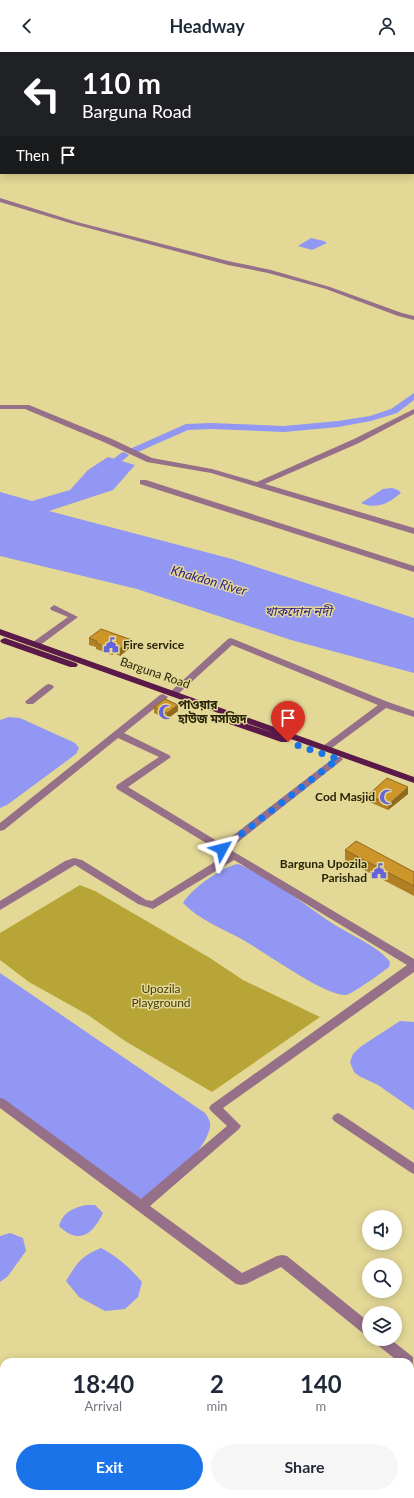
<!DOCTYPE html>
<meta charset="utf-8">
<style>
:root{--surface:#fff;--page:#f6f6f7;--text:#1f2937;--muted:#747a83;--accent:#1a73e8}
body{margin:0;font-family:Lato,"Noto Sans Bengali",sans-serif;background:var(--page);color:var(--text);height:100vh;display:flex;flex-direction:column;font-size:15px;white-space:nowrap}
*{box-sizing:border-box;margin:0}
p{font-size:13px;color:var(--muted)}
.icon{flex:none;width:22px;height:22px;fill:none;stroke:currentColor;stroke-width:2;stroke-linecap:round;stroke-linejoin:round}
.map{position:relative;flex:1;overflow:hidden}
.panel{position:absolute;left:0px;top:1306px;width:414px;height:140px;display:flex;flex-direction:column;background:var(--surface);border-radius:12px 12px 0 0;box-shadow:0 2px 10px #0003}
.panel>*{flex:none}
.hud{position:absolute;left:0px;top:0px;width:414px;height:122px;box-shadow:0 2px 10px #0003;background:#202124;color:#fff;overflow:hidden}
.controls{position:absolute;left:362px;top:1158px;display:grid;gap:8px}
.controls a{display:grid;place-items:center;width:40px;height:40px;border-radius:50%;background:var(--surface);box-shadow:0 2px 10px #0003;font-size:20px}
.pin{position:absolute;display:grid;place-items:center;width:34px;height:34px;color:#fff;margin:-41px -17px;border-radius:50% 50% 50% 0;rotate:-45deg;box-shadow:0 0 4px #0007}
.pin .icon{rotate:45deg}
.me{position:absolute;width:44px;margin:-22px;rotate:52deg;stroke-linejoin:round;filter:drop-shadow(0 0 3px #0008)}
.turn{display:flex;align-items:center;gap:14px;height:84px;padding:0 16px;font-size:18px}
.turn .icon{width:52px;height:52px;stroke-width:2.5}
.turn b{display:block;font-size:28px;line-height:34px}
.then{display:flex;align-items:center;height:38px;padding:0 16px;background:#0003;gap:8px;font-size:15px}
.eta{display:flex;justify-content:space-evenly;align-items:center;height:68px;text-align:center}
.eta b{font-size:24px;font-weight:700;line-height:28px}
.cta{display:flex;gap:8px;margin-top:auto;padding:8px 16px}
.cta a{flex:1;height:46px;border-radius:24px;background:var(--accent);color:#fff;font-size:16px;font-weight:700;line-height:46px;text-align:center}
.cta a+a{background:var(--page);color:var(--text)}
header{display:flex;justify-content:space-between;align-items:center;height:52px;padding:0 16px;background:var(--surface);font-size:18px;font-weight:700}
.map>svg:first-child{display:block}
.green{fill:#b7a538}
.water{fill:#9197f3}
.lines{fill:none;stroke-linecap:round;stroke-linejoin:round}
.canal{fill:#9197f3;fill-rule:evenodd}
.minor{fill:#967089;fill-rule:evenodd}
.major{fill:#5b194a;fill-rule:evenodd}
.wall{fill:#af8124}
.shaded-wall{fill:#8f691d}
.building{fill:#cc962a;stroke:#8f691d}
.route{stroke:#1a73e8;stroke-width:7;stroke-dasharray:0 12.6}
.labels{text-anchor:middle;stroke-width:3;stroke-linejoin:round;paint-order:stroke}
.poi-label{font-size:12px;font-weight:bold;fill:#292409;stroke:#e3d896;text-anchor:start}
.street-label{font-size:12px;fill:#292409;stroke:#e3d896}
.park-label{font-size:12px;fill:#433b0b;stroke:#e3d896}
.water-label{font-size:13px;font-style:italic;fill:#2c1c85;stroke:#e3d896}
</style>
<header><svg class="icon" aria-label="back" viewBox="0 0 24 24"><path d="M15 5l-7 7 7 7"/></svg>Headway<svg class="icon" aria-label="person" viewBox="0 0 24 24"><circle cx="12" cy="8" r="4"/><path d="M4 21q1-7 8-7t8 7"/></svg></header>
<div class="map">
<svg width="414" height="1446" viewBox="0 0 414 1446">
<rect width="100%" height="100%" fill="#e3d896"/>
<polygon class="green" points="80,833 95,839 210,906 243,928 320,965 212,1040 125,989 88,963 29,930 0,908 0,881"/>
<g class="water">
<polygon points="311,186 324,189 327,191 312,198 298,194"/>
<polygon points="108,405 135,413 113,438 49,459 232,507 414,566 414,621 291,588 137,537 0,504 0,440 32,449 70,438 88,418"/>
<path d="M392 436 398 438 401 441C389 451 377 458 361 451L383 437Z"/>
<polygon points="9,665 20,666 75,691 79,696 76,702 7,753 0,756 0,668"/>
<path d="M238 812C272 825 304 853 335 873 351 883 379 895 390 910L389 915C383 920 352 942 346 943 325 944 266 901 245 889 224 877 199 868 183 851 191 837 223 814 238 812Z"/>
<path d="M0 921 205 1061C208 1065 211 1070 210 1075 205 1102 166 1129 146 1145L139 1147 0 1047Z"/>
<polygon points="400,969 414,970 414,1058 378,1033 359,1024 354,1020 350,1010 353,1002 360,995"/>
<path d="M86 1153H95L103 1161C92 1183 79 1193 59 1174 63 1160 73 1156 86 1153Z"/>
<polygon points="10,1181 23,1186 26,1199 8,1224 0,1230 0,1184"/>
<path d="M101 1196C118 1205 130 1216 142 1230L138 1245 125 1257 105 1259 79 1245 66 1229C77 1211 81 1204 101 1196Z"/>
</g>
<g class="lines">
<g class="canal">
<polygon points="414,341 414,348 397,361 371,369 338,375 284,380 211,377 188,378 138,400 132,400 130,398 132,396 186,372 211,371 284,374 338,369 370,364 391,357"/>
<polygon points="124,400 129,403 127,405 109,419 103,419 101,417 103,415 121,401"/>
</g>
<g class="minor">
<polygon points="0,146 77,170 228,209 271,218 330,235 402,261 414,264 414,268 398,264 326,237 268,221 228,213 73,172 0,150"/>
<polygon points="0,353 29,353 112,387 152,406 212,417 257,430 354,387 414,357 414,362 359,391 265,432 414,476 414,482 211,421 147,410 106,391 25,357 0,357"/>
<polygon points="140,428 146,428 414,514 414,520 140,432"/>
<polygon points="54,553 78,565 39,594 33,594 31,592 33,590 68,565 51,558 50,556"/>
<polygon points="231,586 388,650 414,659 414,665 386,656 329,698 323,698 321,696 323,694 378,653 232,593 176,644 170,644 168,642 170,640 228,587"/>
<polygon points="49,632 52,633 54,635 52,637 33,652 27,652 25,650 27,648 46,633"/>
<polygon points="163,642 168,645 166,647 124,681 169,703 171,705 128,735 222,792 335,705 341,705 343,707 341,709 229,797 414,907 414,920 223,1056 241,1074 239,1077 150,1154 242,1221 277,1204 282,1203 287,1204 369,1270 369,1284 364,1282 281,1215 246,1232 241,1233 236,1232 0,1056 0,1046 4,1047 141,1147 227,1074 211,1059 209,1056 211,1053 407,913 234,808 153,857 138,852 75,813 0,858 0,849 65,809 74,806 82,808 146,848 152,849 226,803 117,737 116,735 117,733 159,705 118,686 4,778 0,779 0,771 160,643"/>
<polygon points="338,1061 342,1063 414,1111 414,1122 410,1120 334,1069 332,1066 334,1063"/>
<polygon points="373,1287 390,1287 413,1305 413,1313 410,1314 410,1310 399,1310 375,1291"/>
<polygon points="0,1368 4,1369 4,1384 0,1383"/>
<polygon points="74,1442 92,1442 93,1446 76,1446"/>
<polygon points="245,1442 262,1442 260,1446 244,1446"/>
</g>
<g class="major">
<polygon points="0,577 414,725 414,731 288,686 289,688 287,690 281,690 215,667 213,665 218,662 274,681 0,583"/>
<polygon points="5,586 76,611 78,613 76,615 70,615 2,591 0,589 2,587"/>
</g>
</g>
<g class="wall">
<polygon points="89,586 132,594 120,604 114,601 112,603 96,597 96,595 89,593"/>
<polygon points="178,653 178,659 167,667 154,661 154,655"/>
<polygon points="408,742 388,758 367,749 368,743"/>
<polygon points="345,798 414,820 414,844 345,808"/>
</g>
<g class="shaded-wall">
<polygon points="132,588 132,594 120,604 120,597"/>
<polygon points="113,595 114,601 112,603 111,597"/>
<polygon points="178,653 178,659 167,667 167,661"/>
<polygon points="408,735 408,742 388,758 389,752"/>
</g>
<g class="building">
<polygon points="101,577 132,588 120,597 113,595 111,597 96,591 97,589 89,586"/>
<polygon points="165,647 178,653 167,661 154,655"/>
<polygon points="387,726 408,735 389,752 368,743"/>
<polygon points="356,789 414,820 414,834 345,798"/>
</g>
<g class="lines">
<polyline class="route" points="222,797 338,707 288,690"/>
</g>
<defs>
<g id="civic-bare" transform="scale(1.2)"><path d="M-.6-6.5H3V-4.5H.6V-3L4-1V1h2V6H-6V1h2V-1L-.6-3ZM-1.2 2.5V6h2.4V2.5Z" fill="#6664dd" stroke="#e3d896" stroke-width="2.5" paint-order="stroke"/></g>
<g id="mosque-bare" transform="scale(1.2)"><path d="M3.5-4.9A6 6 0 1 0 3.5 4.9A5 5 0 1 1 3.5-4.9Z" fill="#6664dd" stroke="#e3d896" stroke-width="2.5" paint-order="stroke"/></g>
</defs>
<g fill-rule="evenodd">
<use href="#civic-bare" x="111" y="593"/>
<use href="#mosque-bare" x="166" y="660"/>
<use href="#mosque-bare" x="387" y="745"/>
<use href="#civic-bare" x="379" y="819"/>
</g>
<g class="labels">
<g class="poi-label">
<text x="123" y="597">Fire service</text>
<text x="178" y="657">পাওয়ার<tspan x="178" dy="14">হাউজ মসজিদ</tspan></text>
<text x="375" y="749" text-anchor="end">Cod Masjid</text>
<text x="367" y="816" text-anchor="end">Barguna Upozila<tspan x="367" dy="14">Parishad</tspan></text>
</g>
<g class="street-label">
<text transform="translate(155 621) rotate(19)" y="4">Barguna Road</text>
</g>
<g class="park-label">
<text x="161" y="941">Upozila<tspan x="161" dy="14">Playground</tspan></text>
</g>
<g class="water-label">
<text transform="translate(209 528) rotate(16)" y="5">Khakdon River</text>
<text x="298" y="564">খাকদোন নদী</text>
</g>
</g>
</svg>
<div class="controls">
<a><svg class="icon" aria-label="sound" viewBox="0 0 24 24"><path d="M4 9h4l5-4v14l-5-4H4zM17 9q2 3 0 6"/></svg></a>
<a><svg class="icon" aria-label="search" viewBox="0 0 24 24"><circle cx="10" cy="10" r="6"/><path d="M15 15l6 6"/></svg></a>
<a><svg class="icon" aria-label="layers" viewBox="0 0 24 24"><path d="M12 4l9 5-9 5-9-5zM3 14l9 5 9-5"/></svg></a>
</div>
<div class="pin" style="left:288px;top:690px;background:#d93025"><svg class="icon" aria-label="arrive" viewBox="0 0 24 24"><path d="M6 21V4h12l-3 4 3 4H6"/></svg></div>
<svg class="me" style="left:222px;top:797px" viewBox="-20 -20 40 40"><path d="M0-17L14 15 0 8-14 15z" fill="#1a73e8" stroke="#fff" stroke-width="4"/></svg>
<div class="hud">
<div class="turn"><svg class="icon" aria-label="left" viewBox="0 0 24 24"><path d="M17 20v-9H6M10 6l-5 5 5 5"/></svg><div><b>110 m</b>Barguna Road</div></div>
<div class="then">Then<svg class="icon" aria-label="arrive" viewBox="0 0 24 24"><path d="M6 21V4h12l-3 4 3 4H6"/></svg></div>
</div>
<section class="panel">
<div class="eta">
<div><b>18:40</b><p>Arrival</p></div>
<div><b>2</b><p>min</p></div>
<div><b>140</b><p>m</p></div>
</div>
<div class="cta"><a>Exit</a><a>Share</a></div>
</section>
</div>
